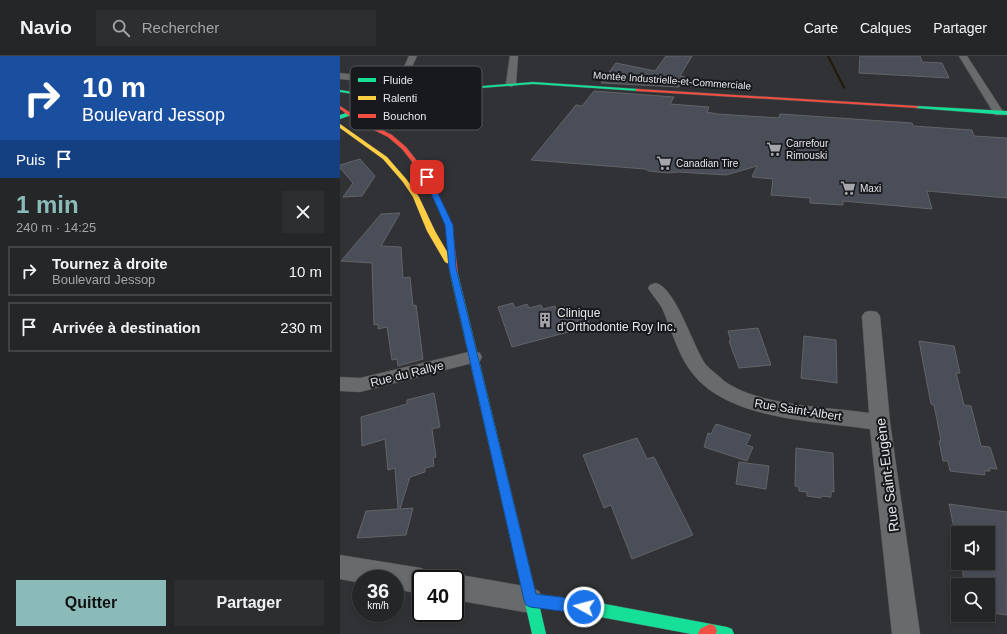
<!DOCTYPE html>
<html lang="fr">
<meta charset="utf-8">
<style>
:root{--surface:#242628;--page:#2c2e30;--text:#f1f3f6;--muted:#a3a5a8;--line:#414345;--accent:#8bbbb9}
body{margin:0;font-family:Arial,sans-serif;background:var(--page);color:var(--text);height:100vh;display:flex;flex-direction:column;font-size:15px;white-space:nowrap}
*{box-sizing:border-box;margin:0}
p{font-size:13px;color:var(--muted)}
.icon{flex:none;width:22px;height:22px;fill:none;stroke:currentColor;stroke-width:2;stroke-linecap:round;stroke-linejoin:round}
.map{position:relative;flex:1;overflow:hidden}
.panel{display:flex;flex-direction:column;background:var(--surface);width:340px}
.panel>*{flex:none}
.top-card{background:#1a4fa0;color:#fff;overflow:hidden}
.fabs{position:absolute;left:611px;top:470px;display:grid;gap:8px}
.fabs a{display:grid;place-items:center;width:44px;height:44px;border-radius:0px;background:var(--surface);box-shadow:0 2px 6px #0003,0 0 0 1px var(--line);font-size:20px}
.speed{position:absolute;left:12px;top:514px;display:flex;gap:8px;font-size:20px;font-weight:700;text-align:center}
.speed>*{display:grid;place-content:center;width:52px;height:52px;border-radius:50%;background:var(--surface);box-shadow:0 2px 6px #0003,0 0 0 1px var(--line);line-height:1}
.speed small{font-size:10px;font-weight:400}
.speed .limit{border:2px solid #111;border-radius:6px;background:#fff;color:#111}
.pin{position:absolute;display:grid;place-items:center;width:34px;height:34px;color:#fff;margin:-17px;border-radius:8px;box-shadow:0 2px 6px #0006}
.me{position:absolute;width:44px;margin:-22px;rotate:277deg;stroke-linejoin:round;filter:drop-shadow(0 0 3px #0008)}
.turn{display:flex;align-items:center;gap:14px;height:84px;padding:0 16px;font-size:18px}
.turn .icon{width:52px;height:52px;stroke-width:2.5}
.turn b{display:block;font-size:28px;line-height:34px}
.then{display:flex;align-items:center;height:38px;padding:0 16px;background:#0003;gap:8px;font-size:15px}
.round{display:grid;place-items:center;flex:none;width:42px;height:42px;border-radius:0px;background:var(--page)}
.headline{display:flex;align-items:center;justify-content:space-between;height:68px;padding:0 16px}
h1{font-size:24px;font-weight:700;line-height:30px;color:var(--accent)}
.action{display:flex;gap:8px;margin-top:auto;padding:8px 16px}
.action a{flex:1;height:46px;border-radius:0px;background:var(--accent);color:#111;font-size:16px;font-weight:700;line-height:46px;text-align:center}
.action a+a{background:var(--page);color:var(--text)}
ul{padding:0;list-style:none}
li{display:flex;align-items:center;gap:12px;height:50px;margin:0 8px 6px;padding:0 8px;border:2px solid var(--line);border-radius:0px}
li div{flex:1}
li b{display:block;font-size:15px}
li em{font-style:normal}
header{display:flex;align-items:center;gap:24px;box-sizing:border-box;height:56px;padding:0 20px;background:var(--surface);border-bottom:1px solid var(--line)}
header strong{font-size:19px}
nav{display:flex;gap:22px;margin-inline-start:auto;font-size:14px}
.search{width:280px;height:36px;background:var(--page);display:flex;align-items:center;gap:10px;box-sizing:border-box;padding:0 14px;border-radius:0px;color:var(--muted);font-size:15px}
main{display:flex;flex:1;min-height:0}
.map>svg:first-child{display:block}
.lines{fill:none;stroke-linecap:round;stroke-linejoin:round}
.stream{fill:#221909;fill-rule:evenodd}
.building{fill:#494e59;stroke:#636467}
.street-casing{stroke:#4d4f51;stroke-width:1}
.fast-casing{stroke:#4d4f51;stroke-width:1}
.slow-casing{stroke:#4d4f51;stroke-width:1}
.jam-casing{stroke:#4d4f51;stroke-width:1}
.street{fill:#696a6b;fill-rule:evenodd}
.fast{fill:#16e098;fill-rule:evenodd}
.slow{fill:#ffcf43;fill-rule:evenodd}
.jam{fill:#f24e42;fill-rule:evenodd}
.route{fill:#1a73e8;stroke:#114b97}
.labels{text-anchor:middle;stroke-width:4;stroke-linejoin:round;paint-order:stroke}
.far-street-label{font-size:10px;fill:#e3e5e9;stroke:#18191c}
.far-poi-label{font-size:10px;fill:#e3e5e9;stroke:#18191c;text-anchor:start}
.poi-label{font-size:12px;fill:#e3e5e9;stroke:#18191c;text-anchor:start}
.street-label{font-size:12px;fill:#e3e5e9;stroke:#18191c}
.near-street-label{font-size:14px;fill:#e3e5e9;stroke:#18191c}
.key{fill:#18191c;stroke:#55565a;stroke-width:1}
.key-label{font-size:11px;fill:#e3e5e9}
</style>
<header>
<strong>Navio</strong>
<div class="search"><svg class="icon" aria-label="search" viewBox="0 0 24 24"><circle cx="10" cy="10" r="6"/><path d="M15 15l6 6"/></svg>Rechercher</div>
<nav><a>Carte</a><a>Calques</a><a>Partager</a></nav>
</header>
<main>
<section class="panel">
<div class="top-card">
<div class="turn"><svg class="icon" aria-label="right" viewBox="0 0 24 24"><path d="M7 20v-9h11M14 6l5 5-5 5"/></svg><div><b>10 m</b>Boulevard Jessop</div></div>
<div class="then">Puis<svg class="icon" aria-label="arrive" viewBox="0 0 24 24"><path d="M6 21V4h12l-3 4 3 4H6"/></svg></div>
</div>
<div class="headline"><div><h1>1 min</h1><p>240 m · 14:25</p></div><a class="round"><svg class="icon" aria-label="close" viewBox="0 0 24 24"><path d="M6 6l12 12M18 6L6 18"/></svg></a></div>
<ul>
<li><svg class="icon" aria-label="right" viewBox="0 0 24 24"><path d="M7 20v-9h11M14 6l5 5-5 5"/></svg><div><b>Tournez à droite</b><p>Boulevard Jessop</p></div><em>10 m</em></li>
<li><svg class="icon" aria-label="arrive" viewBox="0 0 24 24"><path d="M6 21V4h12l-3 4 3 4H6"/></svg><div><b>Arrivée à destination</b></div><em>230 m</em></li>
</ul>
<div class="action"><a>Quitter</a><a>Partager</a></div>
</section>
<div class="map">
<svg width="667" height="578" viewBox="0 0 667 578">
<rect width="100%" height="100%" fill="#303235"/>
<g class="lines">
<polygon class="stream" points="487,0 489,0 506,33 503,32"/>
</g>
<g class="building">
<polygon points="326,0 352,0 340,20 345,21 339,31 261,27 276,7 315,15"/>
<polygon points="520,0 580,0 582,6 602,7 609,22 519,17"/>
<polygon points="254,35 334,41 330,48 369,51 367,56 377,58 439,62 440,58 572,67 573,70 632,74 634,80 667,82 667,142 587,135 592,153 503,145 503,149 470,147 470,142 431,139 433,123 412,121 417,110 386,119 338,116 327,117 309,115 305,113 191,104 236,49 242,50"/>
<polygon points="20,103 35,120 22,140 3,141 13,127 0,112 0,109"/>
<polygon points="60,157 41,190 61,191 63,222 70,221 73,250 76,249 83,303 58,310 57,303 52,304 47,271 38,273 38,268 34,269 32,207 1,205 41,158"/>
<polygon points="173,247 175,252 187,248 189,252 201,249 203,253 215,250 216,253 229,250 231,256 242,253 251,270 172,291 158,251"/>
<polygon points="418,272 431,309 399,312 389,285 391,285 388,275"/>
<polygon points="464,280 496,284 497,327 461,322"/>
<polygon points="579,285 614,290 620,317 616,317 624,349 631,350 641,390 650,391 657,413 649,412 650,415 644,415 645,419 610,415 608,405 603,405 599,385 601,385 594,349 591,348"/>
<polygon points="94,337 100,371 92,373 96,401 93,402 94,410 85,412 85,416 70,421 60,453 73,452 66,479 17,482 26,455 58,453 55,412 48,414 45,383 22,390 21,361 67,348 67,344"/>
<polygon points="376,368 411,379 406,389 413,391 407,405 364,391 368,377 371,378"/>
<polygon points="297,382 307,403 314,401 353,479 292,503 271,449 264,452 243,399"/>
<polygon points="456,392 493,397 494,436 491,435 491,441 481,440 481,442 467,440 467,436 459,435 459,431 455,430"/>
<polygon points="399,406 429,410 426,433 396,428"/>
<polygon points="609,448 667,456 667,559 652,557 648,553 648,529 625,529 621,507 648,507 648,477 615,477"/>
</g>
<g class="lines">
<g class="street-casing">
<g id="street">
<polygon points="69,0 77,0 66,24 86,27 93,35 91,37 85,37 80,31 0,23 0,17 58,24"/>
<polygon points="170,0 178,0 176,28 171,31 166,28"/>
<polygon points="619,0 627,0 664,57 663,59 655,59"/>
<path d="M316 227C336 232 353 291 366 309 371 314 379 320 384 325 419 350 487 351 529 357L522 260 525 256 531 255 537 256 540 260 550 366 580 578H552L530 373C477 365 389 364 353 318 338 300 332 274 322 252 318 245 312 239 308 232L310 229Z"/>
<polygon points="133,295 140,297 142,301 140,305 20,336 0,335 0,321 20,322"/>
<polygon points="0,499 81,512 90,516 93,523 81,523 81,538 55,533 55,523 21,523 21,527 0,523"/>
<polygon points="115,518 190,531 199,535 203,544 199,553 190,557 115,544 115,523 105,523"/>
</g>
</g>
<g class="fast-casing">
<g id="fast">
<polygon points="193,26 298,33 300,34 298,35 193,28 88,36 47,47 0,63 0,59 43,45 71,38 33,41 0,36 0,34 33,39"/>
<polygon points="577,50 667,55 667,59 575,52 575,51"/>
<polygon points="111,216 114,216 118,218 196,538 244,544 387,571 392,573 394,578 351,578 244,558 200,552 206,578 192,578 110,218"/>
</g>
</g>
<g class="slow-casing">
<polygon id="slow" points="0,68 47,101 67,124 79,141 95,175 113,206 112,208 109,208 105,206 87,175 73,141 63,126 43,103 0,72"/>
</g>
<g class="jam-casing">
<g id="jam">
<polygon points="298,33 577,50 579,51 577,52 296,35 296,33"/>
<polygon points="0,50 20,63 52,79 66,91 89,120 112,169 118,218 117,220 114,220 110,218 106,169 84,121 62,93 48,81 16,65 0,53"/>
<polygon points="370,568 375,570 377,575 376,578 358,578 360,573"/>
</g>
</g>
<use href="#street" class="street"/>
<use href="#fast" class="fast"/>
<use href="#slow" class="slow"/>
<use href="#jam" class="jam"/>
</g>
<polygon class="route" points="87,119 90,121 113,169 116,212 196,538 244,544 249,546 251,551 249,556 244,558 190,551 186,549 184,544 109,212 105,169 84,121"/>
<defs>
<g id="supermarket-bare" transform="scale(1.2)"><path d="M-6-5.5h2.5l.6 2H6L4.5 2H-2.5L-4.4-4H-6ZM-1.5 3.2a1.3 1.3 0 1 0 .1 0ZM3 3.2a1.3 1.3 0 1 0 .1 0Z" fill="#a4a6aa" stroke="#18191c" stroke-width="2.5" paint-order="stroke"/></g>
<g id="building-bare" transform="scale(1.2)"><path d="M-4-6H4V6H1V3H-1V6H-4ZM-2.5-4.3h1.7v1.8h-1.7ZM.8-4.3h1.7v1.8H.8ZM-2.5-1h1.7V.8h-1.7ZM.8-1h1.7V.8H.8Z" fill="#a4a6aa" stroke="#18191c" stroke-width="2.5" paint-order="stroke"/></g>
</defs>
<g fill-rule="evenodd">
<use href="#supermarket-bare" x="434" y="93"/>
<use href="#supermarket-bare" x="324" y="107"/>
<use href="#supermarket-bare" x="508" y="132"/>
<use href="#building-bare" x="205" y="264"/>
</g>
<g class="labels">
<g class="far-street-label">
<text transform="translate(332 24) rotate(4)" y="4">Montée Industrielle-et-Commerciale</text>
</g>
<g class="far-poi-label">
<text x="446" y="91">Carrefour<tspan x="446" dy="12">Rimouski</tspan></text>
<text x="336" y="111">Canadian Tire</text>
<text x="520" y="136">Maxi</text>
</g>
<g class="poi-label">
<text x="217" y="261">Clinique<tspan x="217" dy="14">d'Orthodontie Roy Inc.</tspan></text>
</g>
<g class="street-label">
<text transform="translate(67 318) rotate(-14)" y="4">Rue du Rallye</text>
<text transform="translate(458 354) rotate(9)" y="4">Rue Saint-Albert</text>
</g>
<g class="near-street-label">
<text transform="translate(547 419) rotate(-97)" y="5">Rue Saint-Eugène</text>
</g>
</g>
<rect x="10" y="10" width="132" height="64" rx="6" class="key"/>
<rect x="18" y="22" width="18" height="4" fill="#16e098"/>
<rect x="18" y="40" width="18" height="4" fill="#ffcf43"/>
<rect x="18" y="58" width="18" height="4" fill="#f24e42"/>
<g class="key-label">
<text x="43" y="28">Fluide</text>
<text x="43" y="46">Ralenti</text>
<text x="43" y="64">Bouchon</text>
</g>
</svg>
<div class="fabs">
<a><svg class="icon" aria-label="sound" viewBox="0 0 24 24"><path d="M4 9h4l5-4v14l-5-4H4zM17 9q2 3 0 6"/></svg></a>
<a><svg class="icon" aria-label="search" viewBox="0 0 24 24"><circle cx="10" cy="10" r="6"/><path d="M15 15l6 6"/></svg></a>
</div>
<div class="speed"><div>36<small>km/h</small></div><div class="limit">40</div></div>
<div class="pin" style="left:87px;top:121px;background:#d93025"><svg class="icon" aria-label="arrive" viewBox="0 0 24 24"><path d="M6 21V4h12l-3 4 3 4H6"/></svg></div>
<svg class="me" style="left:244px;top:551px" viewBox="-20 -20 40 40"><circle r="17" fill="#1a73e8" stroke="#fff" stroke-width="3"/><path d="M0-11L8 9 0 5-8 9z" fill="#fff"/></svg>
</div>
</main>
